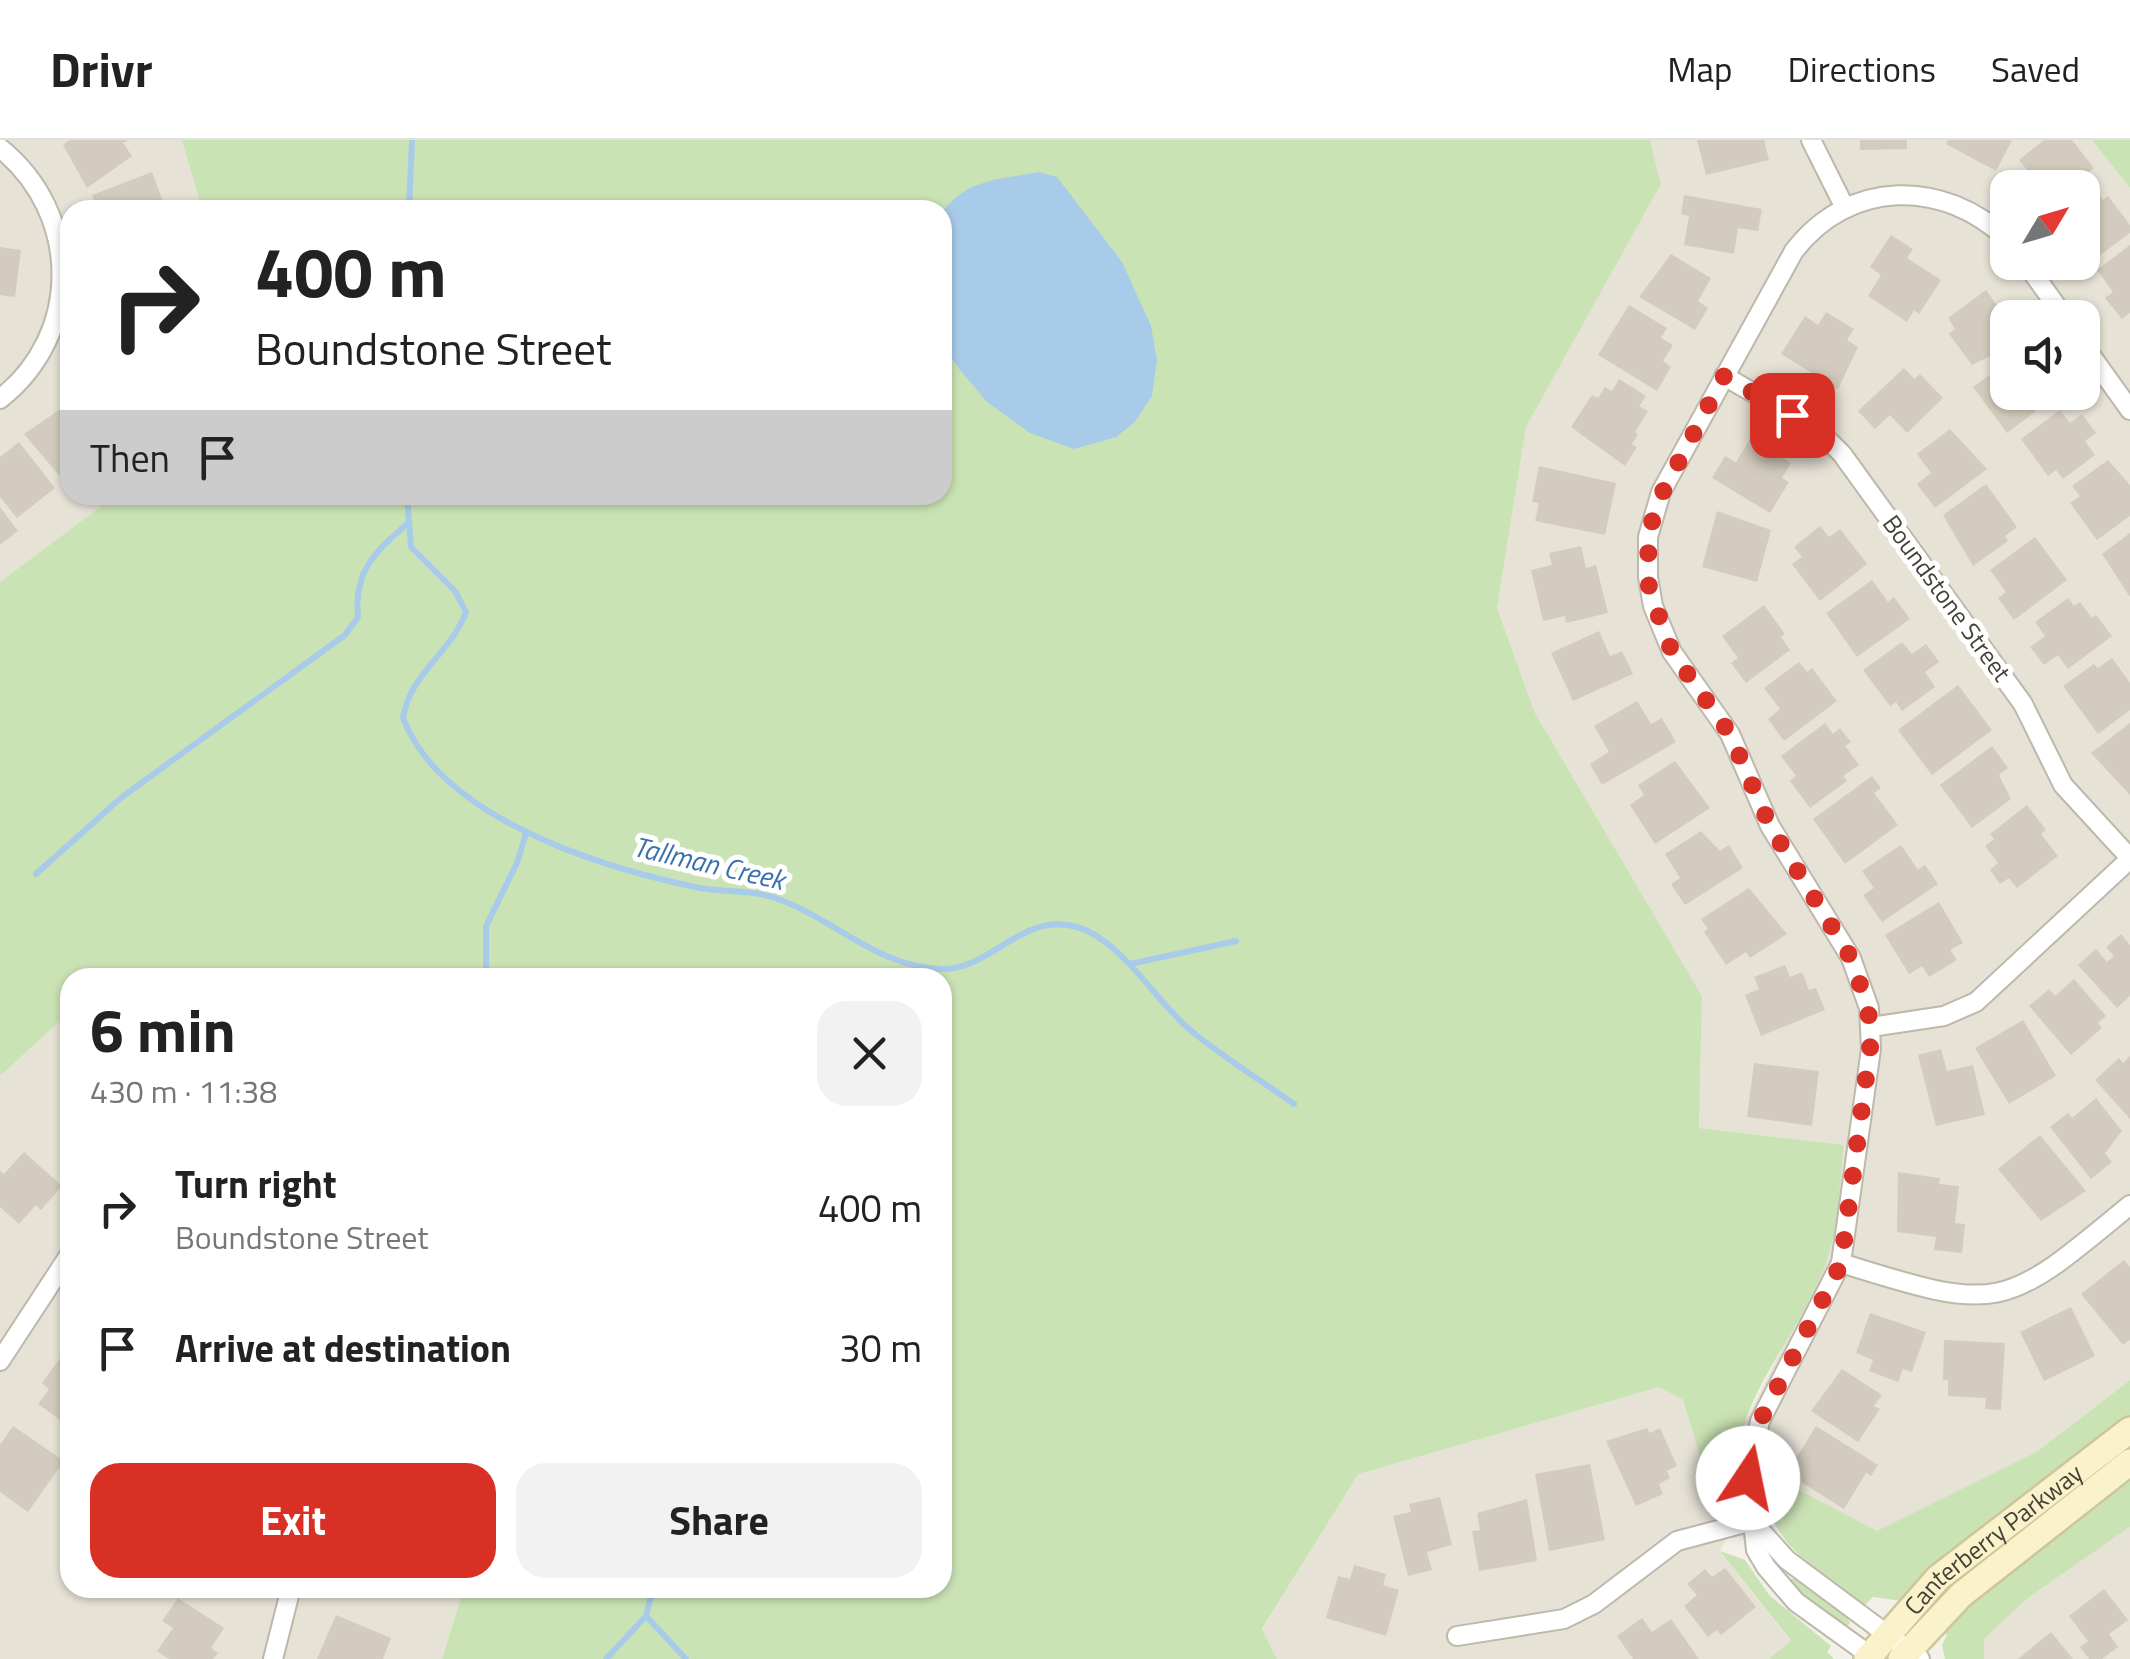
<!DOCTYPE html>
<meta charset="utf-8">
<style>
:root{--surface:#fff;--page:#f2f2f2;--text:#222;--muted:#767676;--line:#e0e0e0;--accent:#d93025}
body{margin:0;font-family:"Titillium Web",sans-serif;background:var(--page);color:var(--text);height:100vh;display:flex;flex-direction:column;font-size:38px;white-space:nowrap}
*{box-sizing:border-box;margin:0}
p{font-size:32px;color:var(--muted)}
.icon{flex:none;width:55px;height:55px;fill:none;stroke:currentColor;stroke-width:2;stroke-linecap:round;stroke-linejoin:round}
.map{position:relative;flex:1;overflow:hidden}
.drawer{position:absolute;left:60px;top:828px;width:892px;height:630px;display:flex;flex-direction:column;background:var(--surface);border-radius:30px;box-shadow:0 2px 8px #0004}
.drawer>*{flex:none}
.banner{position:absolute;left:60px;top:60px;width:892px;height:305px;border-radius:30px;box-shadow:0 2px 8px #0004;background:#fff;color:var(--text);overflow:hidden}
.needle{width:65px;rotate:52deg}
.tools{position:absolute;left:1990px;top:30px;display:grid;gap:20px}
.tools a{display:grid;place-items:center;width:110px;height:110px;border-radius:20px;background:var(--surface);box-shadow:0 2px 8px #0004;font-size:50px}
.pin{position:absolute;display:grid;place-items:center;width:85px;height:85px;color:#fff;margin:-42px;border-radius:20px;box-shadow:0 5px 15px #0006}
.me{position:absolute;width:110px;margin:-55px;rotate:11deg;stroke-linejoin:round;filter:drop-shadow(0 0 8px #0008)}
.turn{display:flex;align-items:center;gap:35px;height:210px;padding:0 30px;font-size:45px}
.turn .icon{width:130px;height:130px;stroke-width:2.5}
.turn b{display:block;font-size:70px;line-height:85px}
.then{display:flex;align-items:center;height:95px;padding:0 30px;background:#0003;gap:20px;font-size:38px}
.round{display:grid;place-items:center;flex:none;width:105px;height:105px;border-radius:30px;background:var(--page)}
.overview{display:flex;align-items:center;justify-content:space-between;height:170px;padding:0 30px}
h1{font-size:60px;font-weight:700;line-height:75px}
.action{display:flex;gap:20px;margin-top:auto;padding:20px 30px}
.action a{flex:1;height:115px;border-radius:30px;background:var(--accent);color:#fff;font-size:40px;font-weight:700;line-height:115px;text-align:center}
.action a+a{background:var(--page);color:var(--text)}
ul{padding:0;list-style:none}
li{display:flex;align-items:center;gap:30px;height:140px;padding:0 30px}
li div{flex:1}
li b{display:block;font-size:38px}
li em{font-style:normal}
header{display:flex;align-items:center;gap:60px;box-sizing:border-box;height:140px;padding:0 50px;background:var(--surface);border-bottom:2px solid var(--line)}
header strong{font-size:48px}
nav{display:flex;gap:55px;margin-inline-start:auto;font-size:35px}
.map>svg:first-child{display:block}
.residential{fill:#e6e2d6;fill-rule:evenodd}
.green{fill:#cae3b4}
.water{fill:#a9cbea}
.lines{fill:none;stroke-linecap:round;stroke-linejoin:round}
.stream{stroke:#a9cbea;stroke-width:6}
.building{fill:#d3ccbe}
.street-casing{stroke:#bdb8ab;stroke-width:22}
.secondary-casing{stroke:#cec59b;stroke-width:30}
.street{stroke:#fff;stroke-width:18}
.secondary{stroke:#faf2ca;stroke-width:25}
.route{stroke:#d93025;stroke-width:18;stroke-dasharray:0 32.4}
.labels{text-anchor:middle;stroke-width:10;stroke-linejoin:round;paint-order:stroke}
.street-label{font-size:25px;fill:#454137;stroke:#fff}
.water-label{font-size:28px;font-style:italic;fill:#3971a8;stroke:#fff}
</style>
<header>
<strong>Drivr</strong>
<nav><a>Map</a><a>Directions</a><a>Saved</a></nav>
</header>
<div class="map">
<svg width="2130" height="1519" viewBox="0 0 2130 1519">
<rect width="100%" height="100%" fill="#f2f0e8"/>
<g class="residential">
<polygon points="0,0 182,0 202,70 70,70 70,355 116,355 0,442"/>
<path d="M1650 0H2092L2130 48V1240L2038 1311 1877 1392 1762 1332 1720 1411 1791 1502 1769 1519H1277L1262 1490 1358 1333 1659 1247 1683 1260 1718 1374 1734 1338 1743 1287 1829 1113 1844 1005 1699 988 1702 856 1535 573 1497 468 1526 287 1661 44ZM2008 48H2082V122H2008ZM2008 178H2082V252H2008Z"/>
<polygon points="70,872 70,1448 464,1448 442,1519 0,1519 0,936"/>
<polygon points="2130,1387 2130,1519 1984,1519 1984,1499 2029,1457"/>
</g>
<g class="green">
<path d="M182 0H1650L1661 44 1526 287 1497 468 1535 573 1702 856 1699 988 1844 1005C1839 1044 1839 1089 1825 1126 1803 1186 1755 1237 1740 1299 1734 1321 1743 1366 1718 1375L1683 1260 1659 1247 1358 1334 1262 1489 1277 1519H442L464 1448H942V838H70V872L0 936V442L116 355H942V70H202Z"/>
<polygon points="2092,0 2130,0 2130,48"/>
<path d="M2130 1240V1278L1901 1461 1873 1457 1864 1466C1814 1428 1762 1400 1762 1331L1877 1391 2038 1311Z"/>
<polygon points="2130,1332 2130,1387 2029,1457 1984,1499 1984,1519 1945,1519 1942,1505 1947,1495 1937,1487"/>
<polygon points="1720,1411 1745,1420 1769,1455 1831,1506 1827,1512 1834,1519 1769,1519 1791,1501"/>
<polygon points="1798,1438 1847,1475 1850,1484 1844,1487 1793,1449 1791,1439"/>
</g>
<path class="water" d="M1039 32 1057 37 1122 122 1151 186 1157 220 1152 256 1134 283 1116 297 1074 309 1030 293 987 262 960 230 943 206V71C967 39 1003 39 1039 32Z"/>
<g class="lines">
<g class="stream">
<polyline points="409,70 412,0"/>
<path d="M407 355 411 407 455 451 466 472C451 513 410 533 403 578 441 678 600 727 695 747 722 753 752 749 778 759 836 780 878 828 943 829 992 829 1023 771 1077 787 1121 800 1155 860 1189 889 1221 916 1259 939 1294 964"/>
<path d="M36 734 122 657 345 495 358 477C353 431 376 411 408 383"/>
<polyline points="1130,824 1236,801"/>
<polyline points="486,838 486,786 517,723 526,693"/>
<polyline points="653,1448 646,1476 686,1519"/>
<polyline points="606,1519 646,1476"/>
</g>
</g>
<g class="building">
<polygon points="70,0 128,0 123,3 132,16 87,48 63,5"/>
<polygon points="1697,0 1764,0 1769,20 1706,35"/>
<polygon points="1860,0 1907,0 1907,9 1860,10"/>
<polygon points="1948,0 2012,0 1996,31 1946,4"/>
<polygon points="2044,0 2072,0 2094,28 2079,40 2083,44 2079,48 2028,48 2036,41 2019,20"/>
<polygon points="152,32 166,70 98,70 92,55"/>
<polygon points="2095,50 2103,60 2108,56 2130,85 2130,93 2080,130 2075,122 2082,122 2082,59"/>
<polygon points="1684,55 1762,69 1758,91 1738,88 1734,114 1684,105 1689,76 1681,74"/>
<polygon points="1891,95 1913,109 1907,118 1941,140 1919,174 1914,170 1907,182 1868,156 1881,135 1870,127"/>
<polygon points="2130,105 2130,173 2122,179 2105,158 2113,152 2097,130"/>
<polygon points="0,107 21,110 15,157 0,155"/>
<polygon points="1671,114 1711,138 1698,161 1708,168 1695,190 1639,157"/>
<polygon points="1986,150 2001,171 2006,167 2014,178 2008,178 2008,207 1972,225 1949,194 1955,189 1948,178"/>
<polygon points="1629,165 1667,188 1661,198 1673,205 1663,221 1671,227 1657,251 1598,215"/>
<polygon points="1826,172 1854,189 1847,200 1858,207 1838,249 1781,214 1805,176 1818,185"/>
<polygon points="2008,222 2008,252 2061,252 2007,293 1973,247"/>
<polygon points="1904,228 1914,239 1920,234 1943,258 1907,293 1890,275 1875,289 1858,271"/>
<polygon points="1619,239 1646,256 1639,266 1648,271 1635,292 1638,294 1632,304 1637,307 1625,326 1571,287 1592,255 1598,258 1605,247 1612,251"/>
<polygon points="65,266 70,272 70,334 63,340 24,294"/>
<polygon points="2060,270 2070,283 2082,274 2096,293 2085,301 2095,315 2063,339 2056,330 2048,336 2021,299"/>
<polygon points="1950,289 1987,329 1935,368 1917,344 1931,333 1917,314"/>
<polygon points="1750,299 1791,323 1782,338 1789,342 1770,373 1712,338 1725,316 1736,322"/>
<polygon points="19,302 55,348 17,378 0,357 0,317"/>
<polygon points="2108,320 2130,345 2130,376 2097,400 2070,363 2080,356 2072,346"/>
<polygon points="1539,326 1616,343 1605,395 1535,381 1539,363 1532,362"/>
<polygon points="1986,344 2017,387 2005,396 2008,401 1973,426 1943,375"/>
<polygon points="0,367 18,391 0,405"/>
<polygon points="1717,371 1771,390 1757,442 1702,427"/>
<polygon points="1820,386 1829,397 1840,389 1867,424 1820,461 1792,424 1802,417 1794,407"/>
<polygon points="2130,393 2130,457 2102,414"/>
<polygon points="2035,397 2067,440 2014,480 1998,458 2006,452 1990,430"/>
<polygon points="1581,406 1586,428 1596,425 1608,473 1566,483 1565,476 1543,481 1531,430 1552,425 1549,413"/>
<polygon points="1872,440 1888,462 1894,457 1910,479 1857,517 1826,473"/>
<polygon points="2068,458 2074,466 2080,462 2092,478 2096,475 2112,496 2068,529 2058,515 2044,525 2030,507 2045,496 2035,482"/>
<polygon points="1764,465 1785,494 1781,497 1790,510 1746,543 1731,523 1738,518 1722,496"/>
<polygon points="1599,491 1610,516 1622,511 1633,534 1573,561 1551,513"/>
<polygon points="1902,502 1912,514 1926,504 1939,522 1925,532 1935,547 1902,571 1896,562 1890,566 1863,530"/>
<polygon points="2112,518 2130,543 2130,570 2098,594 2063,546 2094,524 2098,528"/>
<polygon points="1799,522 1807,532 1812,528 1837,561 1784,601 1768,579 1780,569 1764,548"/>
<polygon points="1958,545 1992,590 1932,635 1898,590"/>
<polygon points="1637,561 1651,584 1662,578 1676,602 1602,645 1590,624 1609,612 1594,586"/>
<polygon points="1825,583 1833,594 1840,588 1851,602 1845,606 1859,625 1843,636 1847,641 1810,668 1790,641 1796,636 1781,616"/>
<polygon points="2130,583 2130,655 2091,613"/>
<polygon points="1992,606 2008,628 1999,635 2011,659 1972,688 1940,645"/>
<polygon points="1675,621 1710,668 1655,704 1630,665 1644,655 1638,645"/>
<polygon points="1872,636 1881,648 1874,653 1898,685 1845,724 1813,679"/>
<polygon points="2027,665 2046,690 2041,694 2058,716 2017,748 2009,738 2000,744 1990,730 1998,723 1985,706 1994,699 1990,694"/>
<polygon points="1701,691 1720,711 1729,705 1743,728 1685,765 1671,744 1680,738 1665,714"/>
<polygon points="1901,705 1918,730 1925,725 1938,744 1882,782 1863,755 1874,748 1862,731"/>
<polygon points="1749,748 1787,794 1750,818 1746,812 1726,825 1704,792 1708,789 1701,779"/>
<polygon points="1939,762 1963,803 1950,810 1957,820 1929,837 1922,826 1909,834 1885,795"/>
<polygon points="2121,794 2130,805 2130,856 2117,868 2078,825 2096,809 2107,822 2114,816 2106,807"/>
<polygon points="1785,825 1790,837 1802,832 1809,850 1816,848 1825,870 1761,896 1745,855 1759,849 1754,837"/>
<polygon points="2074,839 2106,876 2098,883 2102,888 2071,915 2029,866 2049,849 2055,856"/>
<polygon points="2023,880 2056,936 2009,964 1975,908"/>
<polygon points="1941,909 1947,931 1973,925 1985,975 1936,986 1918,915"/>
<polygon points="2130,916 2130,979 2095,940 2119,918 2123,923"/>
<polygon points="1754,923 1819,931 1812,986 1747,977"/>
<polygon points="2096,958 2122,991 2105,1013 2112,1022 2091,1039 2050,987 2068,973 2072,978"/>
<polygon points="2040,995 2086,1051 2041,1081 1998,1029"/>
<polygon points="24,1012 62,1046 41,1070 36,1065 19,1084 0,1067 0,1031 4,1034"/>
<polygon points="1898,1032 1940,1038 1939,1044 1959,1046 1955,1083 1965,1084 1962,1113 1934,1110 1936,1097 1897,1092"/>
<polygon points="2124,1120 2130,1127 2130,1200 2123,1205 2081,1154"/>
<polygon points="2071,1167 2095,1216 2044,1241 2020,1192"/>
<polygon points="1870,1173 1926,1192 1912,1232 1903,1229 1898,1242 1869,1231 1873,1220 1856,1213"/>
<polygon points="1944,1200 2005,1203 2001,1270 1985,1269 1986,1258 1948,1256 1948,1240 1943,1240"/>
<polygon points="63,1214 70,1219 70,1287 38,1264 49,1249 42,1243"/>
<polygon points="1842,1229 1882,1255 1874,1266 1880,1269 1858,1302 1811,1271"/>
<polygon points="13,1286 64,1321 28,1372 0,1352 0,1305"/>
<polygon points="1816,1286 1878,1325 1871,1336 1866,1333 1844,1369 1787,1333"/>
<polygon points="1647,1288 1650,1293 1660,1288 1677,1326 1667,1331 1670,1338 1659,1344 1663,1354 1636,1366 1606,1301"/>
<polygon points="1590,1324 1605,1400 1549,1411 1535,1334"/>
<polygon points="1440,1357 1452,1405 1427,1412 1432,1430 1408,1436 1393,1376 1411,1372 1409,1364"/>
<polygon points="1527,1359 1537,1421 1479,1431 1472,1391 1480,1390 1477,1373"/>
<polygon points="1354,1425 1386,1434 1383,1445 1399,1450 1386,1496 1326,1478 1338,1436 1350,1439"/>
<polygon points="1725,1428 1756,1467 1721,1495 1717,1490 1708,1497 1684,1466 1697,1455 1687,1444 1705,1429 1712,1437"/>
<polygon points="336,1448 390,1448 388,1458"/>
<polygon points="2104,1449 2128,1480 2109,1494 2118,1507 2102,1519 2089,1519 2080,1507 2088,1501 2069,1476"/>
<polygon points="178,1458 224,1488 211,1508 218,1513 213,1519 169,1519 157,1511 173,1488 162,1481"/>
<polygon points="336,1475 391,1498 383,1519 317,1519"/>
<polygon points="1642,1478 1652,1492 1671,1479 1699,1519 1633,1519 1617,1496"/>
<polygon points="2051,1492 2073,1519 2018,1519"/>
</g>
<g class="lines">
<g class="street-casing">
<g id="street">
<polyline points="1811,0 1844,66"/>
<path d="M0 8C81 73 83 194 0 259"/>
<polyline points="2025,122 2065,178"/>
<polyline points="2082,203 2130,270"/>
<polyline points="1724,236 1818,290 1842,314 2023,564 2063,645 2130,718"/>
<polyline points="1871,887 1944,876 1976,862 2130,719"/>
<path d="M1841 1123C2000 1173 2003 1171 2130 1065"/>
<polyline points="0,1221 70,1114"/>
<polyline points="1752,1381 1787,1420 1920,1519"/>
<polyline points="1457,1496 1564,1479 1594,1464 1677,1401 1752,1381"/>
<polyline points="273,1519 291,1448"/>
<path d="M1875 1519 1796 1462 1766 1427 1756 1410 1748 1338 1760 1281 1841 1123 1871 909 1869 868 1851 818 1770 686 1730 594 1672 512 1653 466 1648 437V397L1661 352 1794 111C1849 39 1944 38 2008 100"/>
</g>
</g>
<g class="secondary-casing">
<g id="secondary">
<path id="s1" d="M1867 1519 1938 1438 2130 1290"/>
<polyline points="1901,1519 1961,1455 2130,1322"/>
</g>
</g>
<use href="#street" class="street"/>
<use href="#secondary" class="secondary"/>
</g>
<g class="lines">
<polyline class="route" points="1748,1338 1760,1281 1841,1124 1871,901 1868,868 1851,818 1770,686 1730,594 1672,512 1649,449 1648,397 1657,363 1724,236 1792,275"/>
</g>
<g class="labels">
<g class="street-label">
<text transform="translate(1947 458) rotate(54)" y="9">Boundstone Street</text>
<text dy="9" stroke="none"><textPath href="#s1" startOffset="175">Canterberry Parkway</textPath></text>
</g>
<g class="water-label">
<text transform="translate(709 723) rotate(13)" y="10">Tallman Creek</text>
</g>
</g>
</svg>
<div class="tools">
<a><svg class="needle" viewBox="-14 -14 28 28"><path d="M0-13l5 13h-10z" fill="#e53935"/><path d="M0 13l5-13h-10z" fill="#767676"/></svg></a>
<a><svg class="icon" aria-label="sound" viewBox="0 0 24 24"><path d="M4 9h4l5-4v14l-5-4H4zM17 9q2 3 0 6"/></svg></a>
</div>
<div class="pin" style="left:1792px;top:275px;background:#d93025"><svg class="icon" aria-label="arrive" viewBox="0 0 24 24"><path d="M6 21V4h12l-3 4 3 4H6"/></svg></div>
<svg class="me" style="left:1748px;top:1338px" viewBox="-20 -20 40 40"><circle r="19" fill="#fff"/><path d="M0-13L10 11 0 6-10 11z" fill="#d93025"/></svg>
<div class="banner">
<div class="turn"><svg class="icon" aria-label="right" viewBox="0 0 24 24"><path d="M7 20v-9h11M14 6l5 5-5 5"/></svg><div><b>400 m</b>Boundstone Street</div></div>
<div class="then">Then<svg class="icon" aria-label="arrive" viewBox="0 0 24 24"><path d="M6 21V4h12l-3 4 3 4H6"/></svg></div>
</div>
<section class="drawer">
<div class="overview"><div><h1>6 min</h1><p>430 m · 11:38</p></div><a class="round"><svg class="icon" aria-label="close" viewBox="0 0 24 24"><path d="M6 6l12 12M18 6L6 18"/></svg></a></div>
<ul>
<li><svg class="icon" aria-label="right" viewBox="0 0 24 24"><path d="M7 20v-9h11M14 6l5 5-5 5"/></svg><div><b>Turn right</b><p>Boundstone Street</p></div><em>400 m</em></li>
<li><svg class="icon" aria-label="arrive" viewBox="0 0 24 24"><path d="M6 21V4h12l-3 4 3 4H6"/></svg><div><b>Arrive at destination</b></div><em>30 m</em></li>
</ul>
<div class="action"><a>Exit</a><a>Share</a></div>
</section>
</div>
